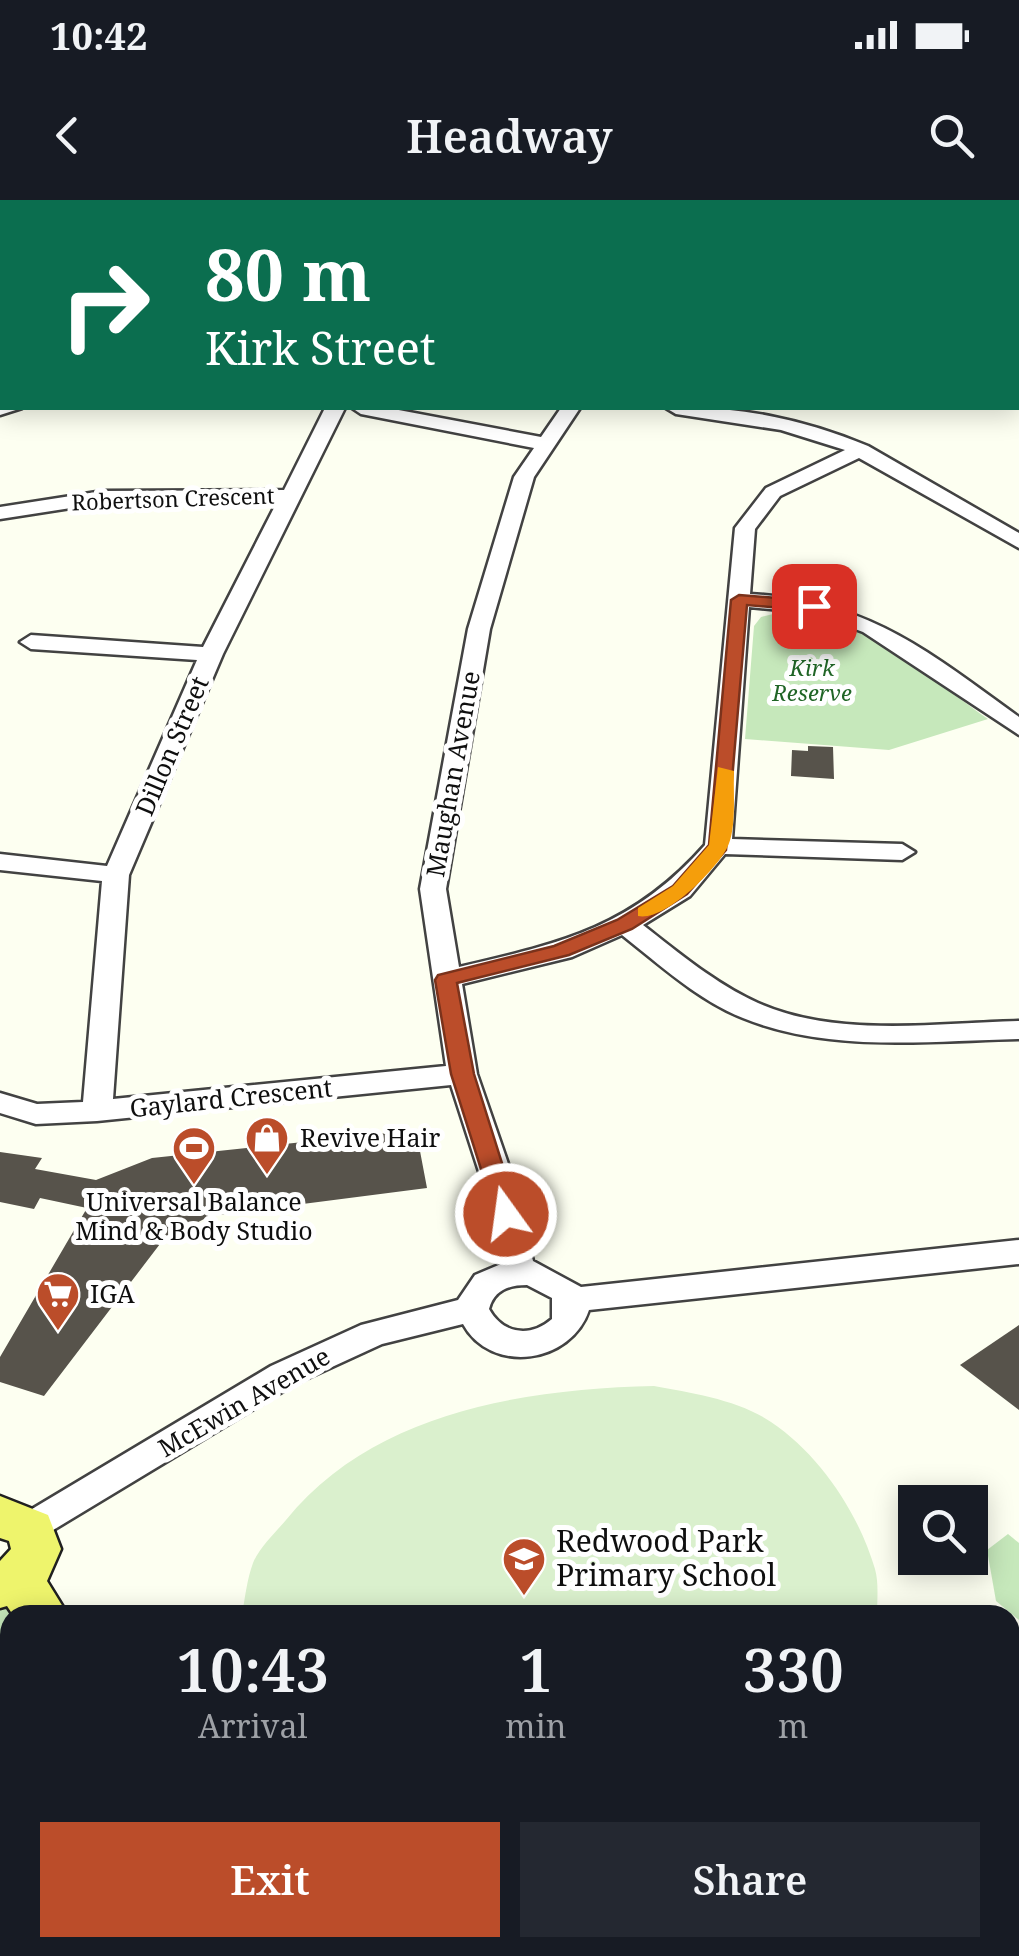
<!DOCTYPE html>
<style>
:root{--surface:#171b24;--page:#242831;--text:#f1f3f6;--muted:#9ea1a6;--accent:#bb4d2a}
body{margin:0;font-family:"Noto Serif",serif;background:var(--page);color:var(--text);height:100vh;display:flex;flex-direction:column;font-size:38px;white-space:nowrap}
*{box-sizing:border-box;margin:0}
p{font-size:32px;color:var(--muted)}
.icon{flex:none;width:55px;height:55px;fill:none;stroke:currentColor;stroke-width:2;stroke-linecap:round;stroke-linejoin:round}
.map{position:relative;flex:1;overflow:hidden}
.panel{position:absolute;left:0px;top:1405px;width:1020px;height:352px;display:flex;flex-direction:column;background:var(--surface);border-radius:30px 30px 0 0;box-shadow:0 5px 25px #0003}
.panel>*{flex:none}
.banner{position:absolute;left:0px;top:0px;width:1020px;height:210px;box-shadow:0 5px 25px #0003;background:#0b6e4f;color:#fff;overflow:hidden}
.buttons{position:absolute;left:898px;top:1285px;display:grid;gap:20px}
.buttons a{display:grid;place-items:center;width:90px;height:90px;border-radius:0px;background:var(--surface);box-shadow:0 5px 25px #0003;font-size:50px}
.pin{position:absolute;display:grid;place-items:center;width:85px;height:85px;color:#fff;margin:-42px;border-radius:20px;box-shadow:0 5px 15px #0006}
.me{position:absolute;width:110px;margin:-55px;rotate:346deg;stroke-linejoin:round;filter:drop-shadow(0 0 8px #0008)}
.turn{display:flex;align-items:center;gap:35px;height:210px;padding:0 40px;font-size:45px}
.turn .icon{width:130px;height:130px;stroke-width:2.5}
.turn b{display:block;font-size:70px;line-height:85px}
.eta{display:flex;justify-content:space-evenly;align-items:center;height:170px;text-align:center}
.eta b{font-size:60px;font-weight:600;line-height:70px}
.cta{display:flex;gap:20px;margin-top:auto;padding:20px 40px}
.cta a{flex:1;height:115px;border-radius:0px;background:var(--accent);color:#fff;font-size:40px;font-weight:600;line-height:115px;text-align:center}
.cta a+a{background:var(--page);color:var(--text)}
.status{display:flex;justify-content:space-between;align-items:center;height:70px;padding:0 50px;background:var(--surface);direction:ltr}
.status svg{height:28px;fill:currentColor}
header{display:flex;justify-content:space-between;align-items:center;height:130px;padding:0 40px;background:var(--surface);font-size:45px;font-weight:600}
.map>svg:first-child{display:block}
.green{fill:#c6e8bb}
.pitch{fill:#daf0cd}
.building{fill:#57534b}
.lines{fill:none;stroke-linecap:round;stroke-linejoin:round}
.minor-casing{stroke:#424242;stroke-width:5}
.major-casing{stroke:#202020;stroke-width:5}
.minor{fill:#fff;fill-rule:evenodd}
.major{fill:#eef46c;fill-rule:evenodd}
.route{fill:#bb4d2a;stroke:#7a321b;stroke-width:2.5}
.slow{fill:#f59e0b}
.labels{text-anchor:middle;stroke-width:10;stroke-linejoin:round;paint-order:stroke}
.far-street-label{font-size:22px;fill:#0f0f0f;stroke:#fff}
.far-park-label{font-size:22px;font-style:italic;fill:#206526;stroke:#fff}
.street-label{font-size:25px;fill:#0f0f0f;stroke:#fff}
.poi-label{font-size:25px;fill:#0f0f0f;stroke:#fff;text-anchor:start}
.near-poi-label{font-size:30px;fill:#0f0f0f;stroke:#fff;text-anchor:start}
</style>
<div class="status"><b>10:42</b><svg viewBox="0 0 49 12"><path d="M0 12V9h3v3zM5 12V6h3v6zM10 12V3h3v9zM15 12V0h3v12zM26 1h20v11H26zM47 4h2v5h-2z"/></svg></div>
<header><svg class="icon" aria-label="back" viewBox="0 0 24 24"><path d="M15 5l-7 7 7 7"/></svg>Headway<svg class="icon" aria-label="search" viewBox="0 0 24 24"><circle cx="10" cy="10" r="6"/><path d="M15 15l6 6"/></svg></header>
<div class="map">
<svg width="1019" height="1756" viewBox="0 0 1019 1756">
<rect width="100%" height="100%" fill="#fdfff1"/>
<g class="green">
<path d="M777 413C865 415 920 471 988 519L889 550 745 539 754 426 761 417Z"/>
<polygon points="1008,1334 1019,1343 1019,1420 996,1401 987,1350"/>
<polygon points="0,1387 41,1415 10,1415 10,1748 183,1748 185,1756 0,1756"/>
</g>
<g class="pitch">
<path d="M654 1186C692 1193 739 1200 771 1222 820 1255 858 1312 875 1369 879 1383 877 1401 877 1415H242C245 1398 247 1379 253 1363 259 1348 275 1333 286 1320 373 1212 524 1189 654 1186Z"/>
<polygon points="457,1748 761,1748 764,1756 459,1756"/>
</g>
<g class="building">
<polygon points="808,546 833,547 834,579 791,576 792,550 808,551"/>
<polygon points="416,930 427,988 210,1016 163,1040 44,1196 0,1182 0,1157 87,1008 40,998 34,1009 0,1002 0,952 42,958 35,969 96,980 152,958"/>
<polygon points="1019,1125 1019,1210 960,1165"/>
</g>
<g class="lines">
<g class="minor-casing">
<g id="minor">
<polygon points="820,0 867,0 869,2 822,2"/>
<polygon points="891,0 909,0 911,2 893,2"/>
<rect x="1018" y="4" width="1" height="10"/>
<polygon points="2,17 2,27 0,28 0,18"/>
<polygon points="0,203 2,208 22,208 0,215"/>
<path d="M325 208H345L223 454 129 675 113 899 446 866 420 689 468 429 514 277 534 248 361 214 352 208H388L541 237 561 208H580L534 277 490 429 446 689 459 767C562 743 633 727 705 645L735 328 766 288 845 250 781 230 676 214 666 208C734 204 806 220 868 246L1019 333V348L859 258 780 296 755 329 750 394C867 400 928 451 1019 517V535L863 432 812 413 749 407 732 639 902 644 915 652 902 660 725 654 690 696 643 725C679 753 716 784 758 803 836 838 936 823 1019 821V839C928 841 829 853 743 818 698 800 660 765 622 735L572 757 462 784 477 874 514 981 533 1061 581 1087 1019 1040V1064L589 1110C571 1164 491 1175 463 1124L382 1144 295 1184 30 1344 17 1340 11 1329 17 1318 271 1166 361 1125 458 1100 475 1075 501 1064 482 981 451 885 97 921 36 924 0 913V893L37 904 83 902 102 681 0 670V654L107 666 197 460 31 449 20 442 31 435 203 447 277 302 103 303 0 319V307L103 291 284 290ZM527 1085 552 1098V1119C530 1138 503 1134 489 1109 494 1090 509 1085 527 1085Z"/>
</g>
</g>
<g class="major-casing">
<g id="major">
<rect x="0" y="119" width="2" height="14"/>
<rect x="1018" y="144" width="1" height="14"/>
<polygon points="0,1296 48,1315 61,1349 47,1381 68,1415 13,1415 7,1406 0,1408 0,1361 11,1349 9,1341 0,1338"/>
<polygon points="153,1748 212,1748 215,1756 155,1756"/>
</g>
</g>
<use href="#minor" class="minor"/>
<use href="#major" class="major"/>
</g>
<polygon class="route" points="739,395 814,401 822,406 814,411 747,405 726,650 687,694 632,729 569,755 457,783 474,874 518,1014 506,1023 497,1020 451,874 435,780 438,775 554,746 617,720 673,686 709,645 731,400"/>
<path class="slow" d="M718 567 734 571C733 593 737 629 727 648 715 671 664 722 638 716V708L673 686 709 645Z"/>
<defs>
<g id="shop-pin" transform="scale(2.25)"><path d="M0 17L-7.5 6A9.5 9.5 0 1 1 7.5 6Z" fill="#bb4d2a" stroke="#fff"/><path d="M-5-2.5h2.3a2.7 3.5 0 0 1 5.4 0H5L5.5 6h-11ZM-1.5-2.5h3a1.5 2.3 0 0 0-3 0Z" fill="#fff"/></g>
<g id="stadium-pin" transform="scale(2.25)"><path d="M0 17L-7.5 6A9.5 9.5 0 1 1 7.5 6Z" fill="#bb4d2a" stroke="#fff"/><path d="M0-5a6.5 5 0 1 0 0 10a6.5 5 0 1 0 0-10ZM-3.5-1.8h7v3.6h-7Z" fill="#fff"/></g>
<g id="supermarket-pin" transform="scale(2.25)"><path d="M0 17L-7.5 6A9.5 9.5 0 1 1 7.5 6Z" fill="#bb4d2a" stroke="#fff"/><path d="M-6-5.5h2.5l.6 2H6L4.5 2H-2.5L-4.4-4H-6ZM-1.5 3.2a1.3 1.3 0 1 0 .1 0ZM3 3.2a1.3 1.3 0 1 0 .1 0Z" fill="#fff"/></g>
<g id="school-pin" transform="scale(2.25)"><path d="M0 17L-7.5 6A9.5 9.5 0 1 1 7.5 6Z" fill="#bb4d2a" stroke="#fff"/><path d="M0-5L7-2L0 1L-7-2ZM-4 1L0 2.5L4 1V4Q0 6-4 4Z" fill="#fff"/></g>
</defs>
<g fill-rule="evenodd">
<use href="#shop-pin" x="267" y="938"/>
<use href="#stadium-pin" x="194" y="948"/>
<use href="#supermarket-pin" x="58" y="1094"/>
<use href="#school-pin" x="524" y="1359"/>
</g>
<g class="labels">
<g class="far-street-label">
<text transform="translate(173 299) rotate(-2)" y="8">Robertson Crescent</text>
</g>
<g class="far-park-label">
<text x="812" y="476">Kirk<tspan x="812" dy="25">Reserve</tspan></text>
</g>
<g class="street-label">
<text transform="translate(172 546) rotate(-67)" y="9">Dillon Street</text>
<text transform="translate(453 574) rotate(-80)" y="9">Maughan Avenue</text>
<text transform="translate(231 898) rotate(-6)" y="9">Gaylard Crescent</text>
<text transform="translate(244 1202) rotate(-30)" y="9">McEwin Avenue</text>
</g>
<g class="poi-label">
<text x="300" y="947">Revive Hair</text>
<text x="194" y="1011" text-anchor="middle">Universal Balance<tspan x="194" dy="29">Mind &amp; Body Studio</tspan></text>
<text x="90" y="1103">IGA</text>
</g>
<g class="near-poi-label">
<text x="556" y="1352">Redwood Park<tspan x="556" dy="34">Primary School</tspan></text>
</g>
</g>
</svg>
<div class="buttons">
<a><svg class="icon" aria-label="search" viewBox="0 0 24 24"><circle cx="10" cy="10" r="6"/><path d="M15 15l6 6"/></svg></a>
</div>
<div class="pin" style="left:814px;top:406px;background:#d93025"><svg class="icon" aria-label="arrive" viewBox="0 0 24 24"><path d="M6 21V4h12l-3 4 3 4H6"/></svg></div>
<svg class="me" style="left:506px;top:1014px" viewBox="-20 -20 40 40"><circle r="17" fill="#bb4d2a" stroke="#fff" stroke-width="3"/><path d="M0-11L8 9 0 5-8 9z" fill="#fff"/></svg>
<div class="banner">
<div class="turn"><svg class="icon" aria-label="right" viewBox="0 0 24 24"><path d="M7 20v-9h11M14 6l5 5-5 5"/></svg><div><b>80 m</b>Kirk Street</div></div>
</div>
<section class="panel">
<div class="eta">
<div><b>10:43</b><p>Arrival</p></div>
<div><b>1</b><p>min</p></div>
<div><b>330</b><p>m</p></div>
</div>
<div class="cta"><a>Exit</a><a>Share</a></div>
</section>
</div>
